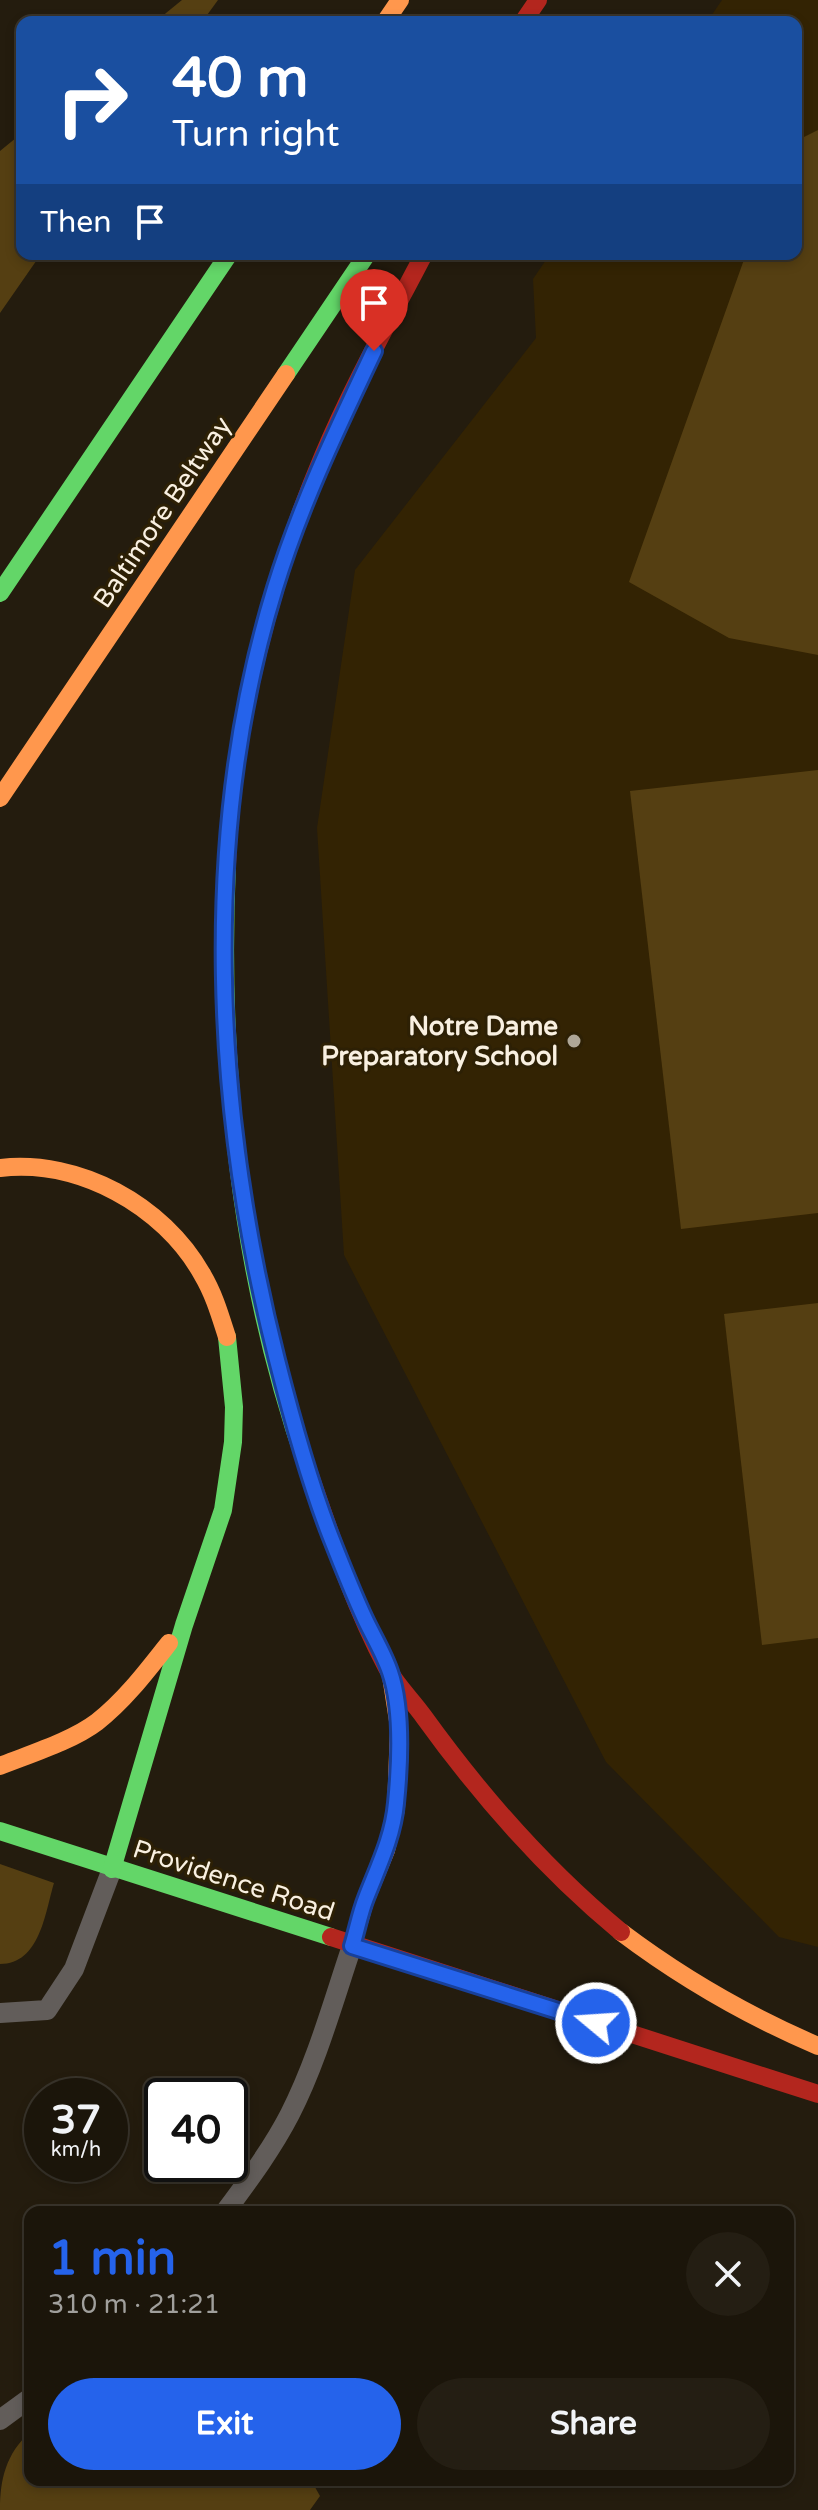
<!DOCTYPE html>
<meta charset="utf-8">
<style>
:root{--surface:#1b150a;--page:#241e13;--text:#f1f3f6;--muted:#a09f9c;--line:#39342b;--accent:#2563eb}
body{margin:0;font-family:"Varela Round",sans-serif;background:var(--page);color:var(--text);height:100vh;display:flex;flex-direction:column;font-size:30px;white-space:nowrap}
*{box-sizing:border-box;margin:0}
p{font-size:26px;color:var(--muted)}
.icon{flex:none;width:44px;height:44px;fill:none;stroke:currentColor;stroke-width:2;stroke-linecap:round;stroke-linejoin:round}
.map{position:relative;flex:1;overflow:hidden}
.side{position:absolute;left:24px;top:2206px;width:770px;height:280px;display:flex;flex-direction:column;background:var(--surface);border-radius:16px;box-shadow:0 4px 12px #0003,0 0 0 2px var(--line)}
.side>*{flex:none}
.top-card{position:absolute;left:16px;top:16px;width:786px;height:244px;border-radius:16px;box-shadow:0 4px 12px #0003,0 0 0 2px var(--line);background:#1a4fa0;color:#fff;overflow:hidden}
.speed{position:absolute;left:24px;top:2078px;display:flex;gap:16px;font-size:40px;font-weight:700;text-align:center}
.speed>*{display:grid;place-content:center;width:104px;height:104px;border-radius:50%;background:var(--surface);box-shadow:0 4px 12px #0003,0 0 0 2px var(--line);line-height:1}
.speed small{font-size:20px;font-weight:400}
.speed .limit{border:4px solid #111;border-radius:12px;background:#fff;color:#111}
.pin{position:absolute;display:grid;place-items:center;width:68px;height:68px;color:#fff;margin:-82px -34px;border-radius:50% 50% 50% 0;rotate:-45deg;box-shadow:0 0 8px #0007}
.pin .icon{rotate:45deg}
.me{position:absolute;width:88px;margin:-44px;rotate:288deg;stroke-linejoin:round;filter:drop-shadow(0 0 6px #0008)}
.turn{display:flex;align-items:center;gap:28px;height:168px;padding:0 24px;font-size:36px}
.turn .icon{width:104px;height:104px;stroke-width:2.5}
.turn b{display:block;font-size:56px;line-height:68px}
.then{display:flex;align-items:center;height:76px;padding:0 24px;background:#0003;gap:16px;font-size:30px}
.round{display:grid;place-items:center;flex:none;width:84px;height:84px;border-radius:42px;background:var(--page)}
.headline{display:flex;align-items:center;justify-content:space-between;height:136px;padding:0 24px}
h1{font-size:48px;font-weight:700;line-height:60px;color:var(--accent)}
.button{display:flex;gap:16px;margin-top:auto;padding:16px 24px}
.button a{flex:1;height:92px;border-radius:48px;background:var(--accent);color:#fff;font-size:32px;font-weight:700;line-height:92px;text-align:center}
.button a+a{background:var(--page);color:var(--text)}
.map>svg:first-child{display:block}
.built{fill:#332303}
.green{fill:#553f12}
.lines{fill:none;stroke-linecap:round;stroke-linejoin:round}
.lane{stroke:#625d5a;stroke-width:20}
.fast{stroke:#63d668;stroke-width:18}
.slow{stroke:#ff974d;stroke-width:18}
.jam{stroke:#b3261e;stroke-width:18}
.route-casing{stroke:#184099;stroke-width:20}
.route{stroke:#2563eb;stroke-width:14}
.poi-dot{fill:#aea697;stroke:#2d2005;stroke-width:3}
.labels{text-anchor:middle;stroke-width:6;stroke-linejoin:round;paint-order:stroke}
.street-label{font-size:26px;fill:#f9f0e1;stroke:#2d2005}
.poi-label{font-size:26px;font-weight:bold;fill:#f9f0e1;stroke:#2d2005;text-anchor:end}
</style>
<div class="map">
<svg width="818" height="2510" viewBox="0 0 818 2510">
<rect width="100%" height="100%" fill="#241c0e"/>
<polygon class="built" points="722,0 818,0 818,1947 779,1937 606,1762 344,1255 317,828 355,570 536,338 533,279 550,254 796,254 796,22 707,22"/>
<g class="green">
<polygon points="182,0 218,0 202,22 155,22"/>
<polygon points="818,130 818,655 729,638 629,582 746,254 796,254 796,141"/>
<polygon points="22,133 22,254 41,254 0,313 0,151"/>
<polygon points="818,770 818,1213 681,1229 630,791"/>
<polygon points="818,1303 818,1638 762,1645 724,1314"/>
<path d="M0 1864 54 1883C45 1913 40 1964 0 1964Z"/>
<path d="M30 2432V2480H311L320 2496 310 2510H0C0 2479 6 2454 30 2432Z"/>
</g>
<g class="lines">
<g class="lane">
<polyline points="0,2013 47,2010 74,1969 112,1869"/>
<path d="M225 2212C248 2181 272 2149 290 2114 317 2061 333 2002 352 1946"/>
<polyline points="0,2420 30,2398"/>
</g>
<g class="fast">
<polyline points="286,374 367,254"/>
<polyline points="0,593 229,254"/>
<path d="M227 864C218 1064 240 1274 306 1464"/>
<polyline points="0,1831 331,1937"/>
<polyline points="112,1869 184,1625 223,1510 233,1442 234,1407 227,1337"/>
</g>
<g class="slow">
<polyline points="385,22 400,0"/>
<polyline points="0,798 286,374"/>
<path d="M0 1168C79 1159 163 1205 202 1274 214 1294 220 1315 227 1337"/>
<path d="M0 1766C30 1754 72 1741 97 1722 125 1700 147 1671 169 1643"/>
<path d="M621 1932C682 1978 748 2016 818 2046"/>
<polyline points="352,1946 365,1901 386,1850 396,1809 399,1727 391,1676"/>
</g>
<g class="jam">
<polyline points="523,22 538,0"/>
<path d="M227 864C233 726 269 584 323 456 352 387 389 321 424 254"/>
<path d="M306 1464C330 1533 353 1604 387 1668 397 1686 412 1700 424 1717 481 1796 546 1870 621 1932"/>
<polyline points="331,1937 818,2094"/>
</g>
</g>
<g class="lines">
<g class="route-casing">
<path id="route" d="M374 351C337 429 300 506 275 588 199 835 214 1112 277 1360 292 1419 308 1478 330 1535 341 1563 352 1591 365 1619 373 1636 384 1654 390 1672 403 1710 400 1763 396 1803 393 1837 378 1867 366 1898 360 1913 357 1930 352 1946L596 2023"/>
</g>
<use href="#route" class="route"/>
</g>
<circle class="poi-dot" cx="574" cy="1041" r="8"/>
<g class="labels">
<g class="street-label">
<text transform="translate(162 512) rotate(-56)" y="9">Baltimore Beltway</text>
<text transform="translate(234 1880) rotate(18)" y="9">Providence Road</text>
</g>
<g class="poi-label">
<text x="558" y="1035">Notre Dame<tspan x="558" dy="30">Preparatory School</tspan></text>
</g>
</g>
</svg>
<div class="speed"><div>37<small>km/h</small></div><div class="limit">40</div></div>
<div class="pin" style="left:374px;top:351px;background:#d93025"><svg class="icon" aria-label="arrive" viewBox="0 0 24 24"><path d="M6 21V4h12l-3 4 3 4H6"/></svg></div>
<svg class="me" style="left:596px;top:2023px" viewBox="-20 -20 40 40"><circle r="17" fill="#2563eb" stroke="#fff" stroke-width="3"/><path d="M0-11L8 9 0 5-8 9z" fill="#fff"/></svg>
<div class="top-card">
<div class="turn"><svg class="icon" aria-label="right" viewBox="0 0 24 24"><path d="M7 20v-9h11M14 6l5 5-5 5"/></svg><div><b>40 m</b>Turn right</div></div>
<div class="then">Then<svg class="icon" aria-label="arrive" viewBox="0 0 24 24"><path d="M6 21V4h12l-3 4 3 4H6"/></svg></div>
</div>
<section class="side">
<div class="headline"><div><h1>1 min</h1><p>310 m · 21:21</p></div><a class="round"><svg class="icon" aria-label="close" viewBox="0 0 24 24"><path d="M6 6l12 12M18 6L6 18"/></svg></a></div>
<div class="button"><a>Exit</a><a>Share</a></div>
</section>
</div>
